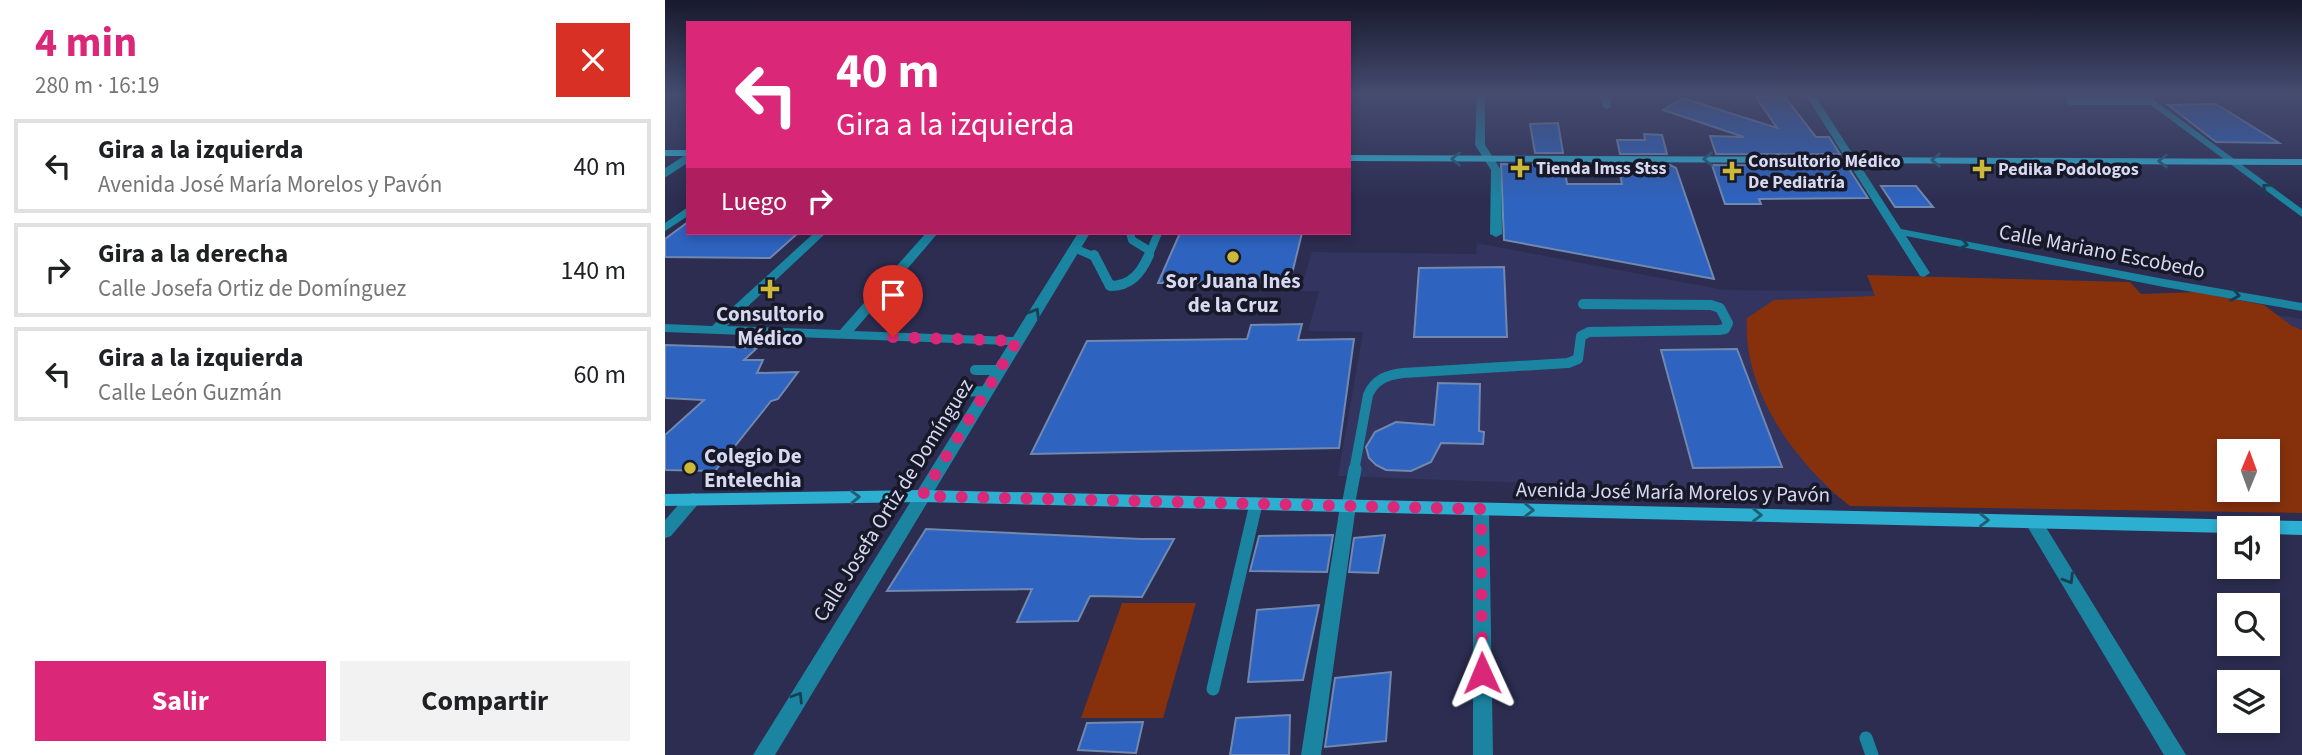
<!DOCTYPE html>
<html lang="es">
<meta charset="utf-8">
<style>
:root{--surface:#fff;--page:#f2f2f2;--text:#202124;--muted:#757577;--line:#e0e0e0;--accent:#db2777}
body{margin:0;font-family:"Source Sans 3",sans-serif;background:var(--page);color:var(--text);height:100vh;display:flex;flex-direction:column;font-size:26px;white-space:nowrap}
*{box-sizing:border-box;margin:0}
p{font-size:23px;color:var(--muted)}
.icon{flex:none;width:38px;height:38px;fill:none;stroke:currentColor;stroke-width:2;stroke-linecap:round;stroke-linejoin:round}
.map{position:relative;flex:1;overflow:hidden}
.panel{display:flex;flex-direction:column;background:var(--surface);width:665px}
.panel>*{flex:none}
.guide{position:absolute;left:21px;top:21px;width:665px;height:214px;border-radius:0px;box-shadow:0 4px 10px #0003;background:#db2777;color:#fff;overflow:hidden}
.needle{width:46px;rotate:1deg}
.tools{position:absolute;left:1552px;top:439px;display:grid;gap:14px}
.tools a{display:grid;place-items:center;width:63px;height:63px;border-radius:0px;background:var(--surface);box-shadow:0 4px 10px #0003;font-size:35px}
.pin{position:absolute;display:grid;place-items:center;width:60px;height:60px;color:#fff;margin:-72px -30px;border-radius:50% 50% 50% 0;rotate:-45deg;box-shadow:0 0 7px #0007}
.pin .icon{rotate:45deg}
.me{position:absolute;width:77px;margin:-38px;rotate:359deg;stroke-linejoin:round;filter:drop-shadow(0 0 5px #0008)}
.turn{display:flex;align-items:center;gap:24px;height:147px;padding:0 35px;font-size:32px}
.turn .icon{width:91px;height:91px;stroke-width:2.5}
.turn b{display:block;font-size:49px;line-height:60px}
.then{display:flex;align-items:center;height:66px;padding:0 35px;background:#0003;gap:14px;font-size:26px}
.round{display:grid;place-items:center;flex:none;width:74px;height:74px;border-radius:0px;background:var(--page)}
.overview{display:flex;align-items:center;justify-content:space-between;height:119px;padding:0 35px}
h1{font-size:42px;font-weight:700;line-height:52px;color:var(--accent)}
.action{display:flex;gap:14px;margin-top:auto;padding:14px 35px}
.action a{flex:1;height:80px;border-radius:0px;background:var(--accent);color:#fff;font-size:28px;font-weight:700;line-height:80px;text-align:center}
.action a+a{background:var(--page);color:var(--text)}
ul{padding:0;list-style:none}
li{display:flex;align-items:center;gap:21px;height:94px;margin:0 14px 10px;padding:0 21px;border:4px solid var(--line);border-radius:0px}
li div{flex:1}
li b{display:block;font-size:26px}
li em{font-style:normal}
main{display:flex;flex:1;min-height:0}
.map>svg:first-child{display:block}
.built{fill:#33345f;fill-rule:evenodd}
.green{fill:#86310c;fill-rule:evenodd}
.building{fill:#2e63c0;stroke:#7188af;stroke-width:2}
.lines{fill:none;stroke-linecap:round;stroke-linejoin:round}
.lane-far2{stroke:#1b84a0;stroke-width:8}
.lane-far1{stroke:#1b84a0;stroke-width:10}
.lane{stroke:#1b84a0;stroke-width:13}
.street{fill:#1b84a0;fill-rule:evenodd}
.secondary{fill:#2dafd2;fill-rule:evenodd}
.oneway{stroke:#215c74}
.oneway2{stroke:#183e52}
.route{stroke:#db2777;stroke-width:12;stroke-dasharray:0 21.6}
.poi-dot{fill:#ccb939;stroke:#171828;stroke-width:2.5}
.labels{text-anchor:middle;stroke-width:7;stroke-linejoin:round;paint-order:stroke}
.far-poi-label{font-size:18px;font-weight:bold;fill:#d7d9f1;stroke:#171828;text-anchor:start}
.street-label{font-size:21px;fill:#d7d9f1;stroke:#171828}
.poi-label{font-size:21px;font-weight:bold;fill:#d7d9f1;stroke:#171828}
</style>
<main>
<section class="panel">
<div class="overview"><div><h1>4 min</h1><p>280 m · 16:19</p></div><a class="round" style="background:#d93025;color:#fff"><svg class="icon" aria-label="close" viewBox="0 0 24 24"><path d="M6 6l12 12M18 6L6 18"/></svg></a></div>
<ul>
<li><svg class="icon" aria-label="left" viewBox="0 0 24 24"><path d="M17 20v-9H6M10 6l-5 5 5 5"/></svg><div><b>Gira a la izquierda</b><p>Avenida José María Morelos y Pavón</p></div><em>40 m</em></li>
<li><svg class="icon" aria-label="right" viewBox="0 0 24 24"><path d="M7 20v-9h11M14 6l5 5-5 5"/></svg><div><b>Gira a la derecha</b><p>Calle Josefa Ortiz de Domínguez</p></div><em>140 m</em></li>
<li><svg class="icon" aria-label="left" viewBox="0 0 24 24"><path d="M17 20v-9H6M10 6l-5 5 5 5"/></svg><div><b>Gira a la izquierda</b><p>Calle León Guzmán</p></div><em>60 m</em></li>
</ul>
<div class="action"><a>Salir</a><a>Compartir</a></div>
</section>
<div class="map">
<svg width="1637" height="755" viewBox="0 0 1637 755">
<rect width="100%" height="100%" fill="#2c2d51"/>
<path class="built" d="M812 243 1059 290 1474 293 1637 319V512L673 476 698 332 643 331 654 291H635L647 252 811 254ZM1564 452H1603V490H1564Z"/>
<g class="green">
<path d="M1202 275 1465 282 1476 294 1532 292 1599 305 1627 326 1637 330V513L1185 506C1131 464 1077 390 1082 318L1109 300 1210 296ZM1564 452H1603V490H1564Z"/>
<polygon points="457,603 531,603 498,718 416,718"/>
</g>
<g class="building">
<polygon points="1091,97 1120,97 1151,137 1164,137 1175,154 1051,154 1045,136 1079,137 998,110 1018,98 1112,128"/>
<polygon points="1551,104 1614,143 1551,142 1503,105"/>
<polygon points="893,123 898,153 870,153 865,124"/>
<polygon points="979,134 997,135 1002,154 955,154 952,140 980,140"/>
<polygon points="836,164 899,165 902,184 957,184 953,165 1005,165 1011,168 1049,279 839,240"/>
<polygon points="1047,165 1182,166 1203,198 1094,199 1096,204 1060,204"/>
<polygon points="1216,186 1251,186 1268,207 1230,207"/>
<polygon points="23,222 23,233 133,233 105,258 0,257 0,239"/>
<polygon points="515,233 637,233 625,282 493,283"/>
<polygon points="839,267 842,337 749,337 754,268"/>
<polygon points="637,324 633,340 689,339 674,448 366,454 422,341 582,339 586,325"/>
<polygon points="0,345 92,348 79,360 98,360 92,373 133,372 113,399 106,401 50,471 0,470 0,435 39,400 0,398"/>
<polygon points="1072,349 1117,467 1028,468 996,350"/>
<polygon points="773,383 815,384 814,431 819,432 818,444 776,443 766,462 746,471 721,470 711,465 704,458 701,447 710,432 731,422 769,425"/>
<polygon points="261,529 476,539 509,539 477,597 425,596 413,621 352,622 367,589 222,591"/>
<polygon points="668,535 662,572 585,571 594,536"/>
<polygon points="720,535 713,573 684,572 689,538"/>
<polygon points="654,605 638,680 583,682 592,610"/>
<polygon points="726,672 721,741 660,747 670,678"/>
<polygon points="625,715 624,755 565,755 571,718"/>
<polygon points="478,722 471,753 413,750 422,723"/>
</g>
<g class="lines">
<g class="lane-far2">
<polyline points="938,94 942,105"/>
<polyline points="1406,101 1485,101"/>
<polyline points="0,173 23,158"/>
<polyline points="465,233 467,240 485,251"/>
<polyline points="409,248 430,257"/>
<polyline points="483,257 493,233"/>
</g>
<g class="lane-far1">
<path d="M429 255 445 286C466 286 476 273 484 255"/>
<polyline points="310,370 335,370"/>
<polyline points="295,392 321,391"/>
<path d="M689 471 703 395C710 379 722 375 738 373L903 363 913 359 916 336 924 332 1054 330 1060 329 1063 323 1055 308 1046 305 918 304"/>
</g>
<g class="lane">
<polyline points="683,506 690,469"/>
<polyline points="548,689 591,504"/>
<polyline points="1201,738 1207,755"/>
</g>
<g class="street">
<polygon points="812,94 820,94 820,145 836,170 837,234 831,237 825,234 826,170 810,145"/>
<polygon points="1140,94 1149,94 1236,229 1499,279 1637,303 1637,311 1499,287 1241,236 1265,273 1259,277 1255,276"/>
<polygon points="1471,94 1481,94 1637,209 1637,217"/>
<polygon points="23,207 23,216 0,231 0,223"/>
<polygon points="149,233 161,233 62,326 175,330 261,233 273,233 189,331 348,337 413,233 425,233 110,755 88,755 343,345 0,332 0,324 47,326"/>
<polygon points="28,493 34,495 36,499 34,503 6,536 0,538 0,520 22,495"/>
<polygon points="683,500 689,502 691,506 656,755 636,755 675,506 677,502"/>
<polygon points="816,503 822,505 824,509 828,755 808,755 808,509 810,505"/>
<polygon points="1368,515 1374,516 1521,755 1499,755 1362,526 1360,521 1362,516"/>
</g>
<g class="secondary">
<rect x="0" y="150" width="23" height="6"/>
<polygon points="684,155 1637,159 1637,165 684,161"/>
<polygon points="257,490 1637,521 1637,535 1603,534 1603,528 1564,528 1564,533 257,502 0,506 0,494"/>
</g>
</g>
<defs><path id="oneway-chevron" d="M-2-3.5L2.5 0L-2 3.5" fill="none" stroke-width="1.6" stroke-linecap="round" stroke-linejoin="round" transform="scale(1.75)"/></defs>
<g class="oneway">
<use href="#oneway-chevron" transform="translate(791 159) rotate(-180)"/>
<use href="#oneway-chevron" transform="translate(1043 159) rotate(-180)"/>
<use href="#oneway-chevron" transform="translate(1271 160) rotate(-180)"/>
<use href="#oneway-chevron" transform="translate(1498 161) rotate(-180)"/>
<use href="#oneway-chevron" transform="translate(190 497) rotate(-1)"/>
<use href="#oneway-chevron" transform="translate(864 510) rotate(1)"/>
<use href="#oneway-chevron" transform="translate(1092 515) rotate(1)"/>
<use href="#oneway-chevron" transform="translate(1319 520) rotate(1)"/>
</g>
<g class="oneway2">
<use href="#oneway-chevron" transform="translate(1602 188) rotate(-144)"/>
<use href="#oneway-chevron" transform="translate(1298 244) rotate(11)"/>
<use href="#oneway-chevron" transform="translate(1570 295) rotate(10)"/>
<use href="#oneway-chevron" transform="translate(370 313) rotate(-59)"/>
<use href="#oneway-chevron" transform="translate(1404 579) rotate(59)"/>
<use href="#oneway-chevron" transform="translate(133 697) rotate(-58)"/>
</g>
<linearGradient id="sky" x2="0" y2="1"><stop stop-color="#18192d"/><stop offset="0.47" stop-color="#454c70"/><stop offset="1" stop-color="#454c70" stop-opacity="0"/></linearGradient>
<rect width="1637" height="200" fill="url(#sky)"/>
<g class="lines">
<polyline class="route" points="228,337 352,341 257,496 816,509 817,673"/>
</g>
<g class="poi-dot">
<path d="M851.5 157.5h7v7h7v7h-7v7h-7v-7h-7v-7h7z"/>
<path d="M1313.5 158.5h7v7h7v7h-7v7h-7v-7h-7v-7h7z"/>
<path d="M1063.5 160.5h7v7h7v7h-7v7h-7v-7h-7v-7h7z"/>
<circle cx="568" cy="257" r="7"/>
<path d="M101.5 278.5h7v7h7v7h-7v7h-7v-7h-7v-7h7z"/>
<circle cx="25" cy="468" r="7"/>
</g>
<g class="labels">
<g class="far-poi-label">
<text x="1083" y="167">Consultorio Médico<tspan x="1083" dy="21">De Pediatría</tspan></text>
<text x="871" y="174">Tienda Imss Stss</text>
<text x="1333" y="175">Pedika Podologos</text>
</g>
<g class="street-label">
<text transform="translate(1437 251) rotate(11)" y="7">Calle Mariano Escobedo</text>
<text transform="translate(1008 492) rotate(1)" y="7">Avenida José María Morelos y Pavón</text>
<text transform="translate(228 500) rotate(-58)" y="7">Calle Josefa Ortiz de Domínguez</text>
</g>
<g class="poi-label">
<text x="568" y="288">Sor Juana Inés<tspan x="568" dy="24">de la Cruz</tspan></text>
<text x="105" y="321">Consultorio<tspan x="105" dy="24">Médico</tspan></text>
<text x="39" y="463" text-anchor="start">Colegio De<tspan x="39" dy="24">Entelechia</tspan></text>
</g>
</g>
</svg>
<div class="tools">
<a><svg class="needle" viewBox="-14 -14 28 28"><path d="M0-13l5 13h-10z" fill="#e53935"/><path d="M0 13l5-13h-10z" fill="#757577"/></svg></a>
<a><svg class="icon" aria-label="sound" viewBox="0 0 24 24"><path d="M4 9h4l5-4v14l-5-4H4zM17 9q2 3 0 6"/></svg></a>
<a><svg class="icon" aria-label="search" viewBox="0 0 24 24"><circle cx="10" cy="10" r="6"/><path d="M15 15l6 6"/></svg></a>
<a><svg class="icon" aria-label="layers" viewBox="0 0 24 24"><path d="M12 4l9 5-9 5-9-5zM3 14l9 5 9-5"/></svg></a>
</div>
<div class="pin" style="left:228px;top:337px;background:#d93025"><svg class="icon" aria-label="arrive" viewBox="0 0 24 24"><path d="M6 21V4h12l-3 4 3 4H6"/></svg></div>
<svg class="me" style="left:817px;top:673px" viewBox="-20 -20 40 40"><path d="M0-17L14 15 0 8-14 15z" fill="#db2777" stroke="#fff" stroke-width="4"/></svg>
<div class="guide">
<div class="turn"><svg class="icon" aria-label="left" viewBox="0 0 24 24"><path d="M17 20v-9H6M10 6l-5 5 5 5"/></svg><div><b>40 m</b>Gira a la izquierda</div></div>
<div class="then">Luego<svg class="icon" aria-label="right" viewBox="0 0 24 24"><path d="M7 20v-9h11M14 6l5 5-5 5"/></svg></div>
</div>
</div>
</main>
